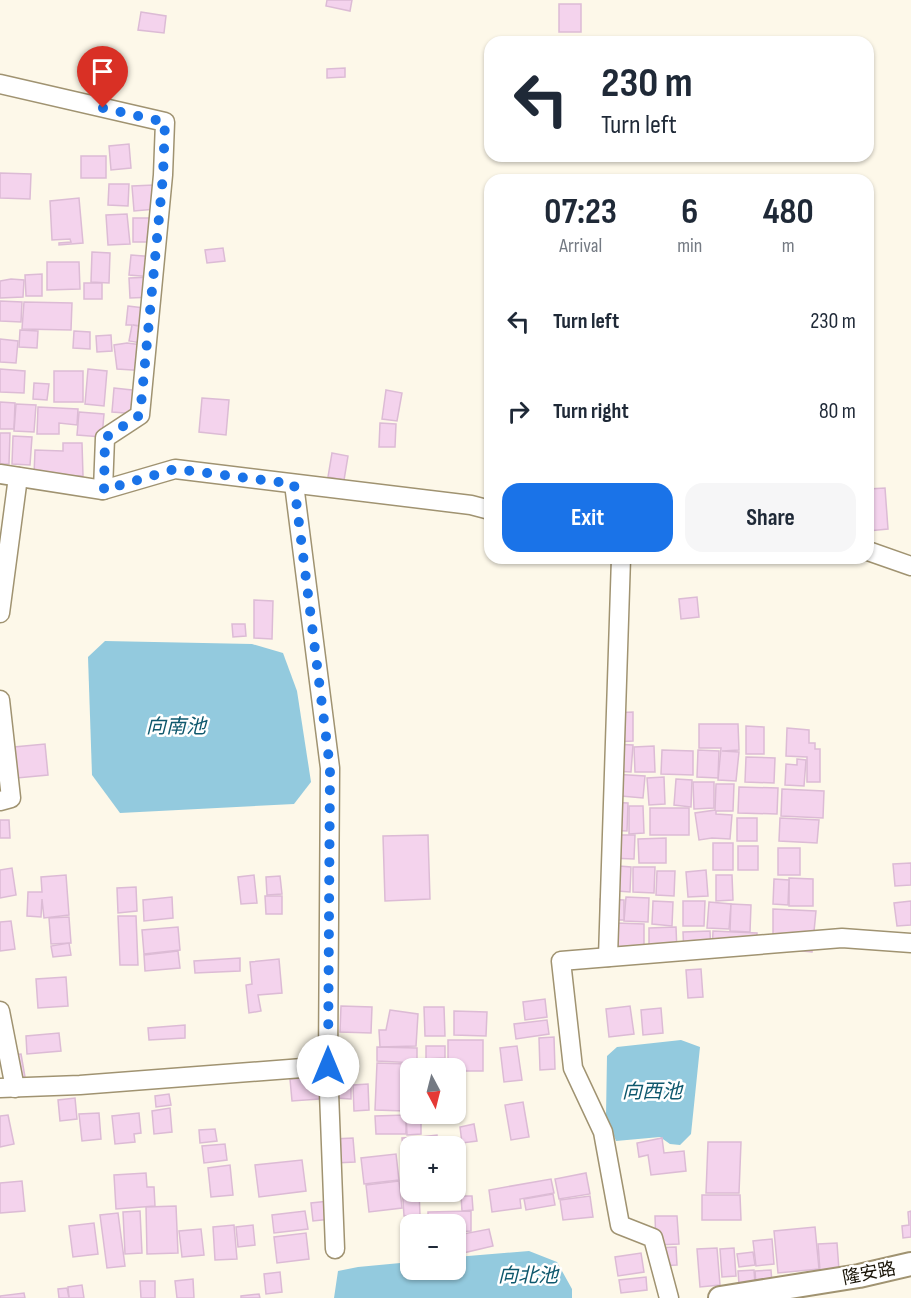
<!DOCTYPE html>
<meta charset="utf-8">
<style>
:root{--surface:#fff;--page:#f6f6f7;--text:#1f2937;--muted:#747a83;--accent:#1a73e8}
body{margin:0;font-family:"Sofia Sans Condensed","Noto Sans SC",sans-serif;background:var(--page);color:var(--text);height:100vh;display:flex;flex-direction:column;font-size:22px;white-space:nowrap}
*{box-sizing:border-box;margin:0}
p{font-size:20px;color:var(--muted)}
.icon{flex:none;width:33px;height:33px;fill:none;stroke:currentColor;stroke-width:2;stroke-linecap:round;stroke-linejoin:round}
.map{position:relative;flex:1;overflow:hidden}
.side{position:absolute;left:484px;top:174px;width:390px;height:390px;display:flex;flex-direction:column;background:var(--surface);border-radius:18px;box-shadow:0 2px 4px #0004}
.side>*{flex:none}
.guide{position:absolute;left:484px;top:36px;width:390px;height:126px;border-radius:18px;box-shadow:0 2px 4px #0004;background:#fff;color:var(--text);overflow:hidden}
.needle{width:39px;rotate:173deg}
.controls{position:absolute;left:400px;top:1058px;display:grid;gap:12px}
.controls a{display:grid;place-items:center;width:66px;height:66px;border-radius:12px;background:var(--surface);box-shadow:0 2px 4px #0004;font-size:30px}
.pin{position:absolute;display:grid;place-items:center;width:51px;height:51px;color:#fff;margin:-62px -26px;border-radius:50% 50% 50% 0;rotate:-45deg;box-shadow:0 0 6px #0007}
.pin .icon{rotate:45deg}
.me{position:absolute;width:66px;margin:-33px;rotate:0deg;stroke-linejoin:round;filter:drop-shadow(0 0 4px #0008)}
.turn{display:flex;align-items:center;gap:21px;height:126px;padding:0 18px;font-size:27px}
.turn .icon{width:78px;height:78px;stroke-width:2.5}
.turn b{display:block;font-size:42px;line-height:51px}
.eta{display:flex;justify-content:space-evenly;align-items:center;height:102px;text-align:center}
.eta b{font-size:36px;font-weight:700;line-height:42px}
.cta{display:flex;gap:12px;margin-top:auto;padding:12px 18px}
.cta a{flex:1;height:69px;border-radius:18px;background:var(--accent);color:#fff;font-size:24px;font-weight:700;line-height:69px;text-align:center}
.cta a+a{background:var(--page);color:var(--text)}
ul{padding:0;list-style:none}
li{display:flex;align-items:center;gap:18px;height:90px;padding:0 18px}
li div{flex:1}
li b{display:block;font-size:22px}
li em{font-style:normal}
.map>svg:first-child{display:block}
.water{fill:#93cade}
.building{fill:#f4d3ed;stroke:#dcbbd5;stroke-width:1.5}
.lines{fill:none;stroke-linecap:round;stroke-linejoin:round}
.minor-casing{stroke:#a09371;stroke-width:21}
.tertiary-casing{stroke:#a09371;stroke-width:26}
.minor{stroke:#fff;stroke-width:18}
.tertiary{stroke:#fff;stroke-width:22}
.route{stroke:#1a73e8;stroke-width:10;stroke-dasharray:0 18}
.labels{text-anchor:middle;stroke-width:5;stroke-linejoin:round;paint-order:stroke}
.street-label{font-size:18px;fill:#191407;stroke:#fff}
.water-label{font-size:20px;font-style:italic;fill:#0e586d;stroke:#fff}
</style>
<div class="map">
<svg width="911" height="1298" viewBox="0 0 911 1298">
<rect width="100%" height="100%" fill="#fdf8e9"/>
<g class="water">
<polygon points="105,641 252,644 283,653 297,691 311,782 294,804 120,813 92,775 88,657"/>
<polygon points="681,1040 700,1047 691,1134 680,1145 670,1144 660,1137 616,1141 606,1116 607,1056 617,1047"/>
<polygon points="529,1251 557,1262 572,1289 572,1298 334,1298 338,1271 358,1267 411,1262 411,1269 456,1269 456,1257"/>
</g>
<g class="building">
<polygon points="327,0 352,0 350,11 326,6"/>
<rect x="559" y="4" width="22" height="28"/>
<polygon points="141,12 166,16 164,33 138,30"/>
<polygon points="345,68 345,77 327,78 327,69"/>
<polygon points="129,144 131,168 111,170 109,146"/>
<rect x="81" y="156" width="25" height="22"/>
<polygon points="0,173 31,174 30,199 0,198"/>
<polygon points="109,184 129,184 128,206 108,205"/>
<polygon points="154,185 156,209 134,211 132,186"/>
<polygon points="79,198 83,243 59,245 59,243 71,242 70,239 52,240 50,201"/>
<polygon points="127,214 130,244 108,245 106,215"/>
<polygon points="133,218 159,218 158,242 133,242"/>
<polygon points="223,248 225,261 207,263 205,250"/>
<polygon points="92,252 110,253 109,283 91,282"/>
<polygon points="131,255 156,257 155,297 130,298 129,278 153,277 129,275"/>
<polygon points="47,262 79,262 80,289 47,290"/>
<polygon points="42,274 42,296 26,296 25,275"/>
<polygon points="11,279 24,280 23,297 0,298 0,281"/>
<rect x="84" y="283" width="18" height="16"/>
<polygon points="0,301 22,302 21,322 0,321"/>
<polygon points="24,302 72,303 71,330 22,329"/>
<polygon points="128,306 152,309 151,327 133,325 150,328 147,344 129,341 132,325 126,325"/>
<polygon points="20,330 38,331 37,348 19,347"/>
<polygon points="74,331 90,332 90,349 73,348"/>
<polygon points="111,335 112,351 97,352 96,336"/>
<polygon points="0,339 18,341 16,363 0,362"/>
<polygon points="127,343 150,346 148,371 117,369 114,345"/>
<polygon points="0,369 25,371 24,393 0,392"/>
<polygon points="88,369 107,371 104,406 85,404"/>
<rect x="54" y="371" width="29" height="31"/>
<polygon points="34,383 49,384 47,400 33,399"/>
<polygon points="114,388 141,391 139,414 112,412"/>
<polygon points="386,390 402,393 397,421 382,419"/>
<polygon points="202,398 229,400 226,435 199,432"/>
<polygon points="0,402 15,403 14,429 0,429"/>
<polygon points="16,404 36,405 34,432 14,431"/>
<polygon points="38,407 78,409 77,425 59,423 59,434 37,434"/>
<polygon points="79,412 104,414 102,437 77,435"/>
<polygon points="380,423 396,424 395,447 379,447"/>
<polygon points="0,433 10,433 9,464 0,464"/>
<polygon points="13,436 32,437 30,465 12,464"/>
<polygon points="63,443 82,443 83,476 34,475 35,450 63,451"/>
<polygon points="332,453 348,456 344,480 328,477"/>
<polygon points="885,488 888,529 868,531 868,489"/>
<polygon points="697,597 699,617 681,619 679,599"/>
<polygon points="254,600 273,601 272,639 254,638"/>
<polygon points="232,624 245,624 246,636 233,637"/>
<polygon points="633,712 633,741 613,742 613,713"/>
<polygon points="699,724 738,724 739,750 722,751 739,752 736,781 718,780 721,748 699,748"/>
<polygon points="746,726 764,727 764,754 746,754"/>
<polygon points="787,728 809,730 809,743 815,743 815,749 820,749 820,782 807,782 807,757 786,756"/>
<polygon points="45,744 48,775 17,778 14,747"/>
<polygon points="613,744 633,745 631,772 612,771"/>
<polygon points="654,746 655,772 635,772 634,747"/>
<polygon points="662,750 693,751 693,775 661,774"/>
<polygon points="698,750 719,751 718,778 697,777"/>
<polygon points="746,757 775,758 774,783 745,782"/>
<polygon points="797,759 806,760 804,786 785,785 786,764 797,765"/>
<polygon points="612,774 645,776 643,798 610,795"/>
<polygon points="664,777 665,804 649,805 647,778"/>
<polygon points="676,779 692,780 691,807 674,805"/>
<polygon points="693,782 714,782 714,808 694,809"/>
<polygon points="716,784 734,784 733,811 716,811 716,814 732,815 730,839 712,838 699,840 695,813 715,810"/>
<polygon points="739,787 778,788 777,814 738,813"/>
<polygon points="782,789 824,791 823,818 781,816"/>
<polygon points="606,802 628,803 627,831 605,830"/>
<polygon points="629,806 643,806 644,833 629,834"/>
<rect x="650" y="808" width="39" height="27"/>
<rect x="737" y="818" width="20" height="23"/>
<polygon points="780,818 819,820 817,843 779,841"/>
<polygon points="0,820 9,820 10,838 0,838"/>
<polygon points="428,835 430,899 385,901 383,836"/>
<polygon points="609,835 635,835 634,859 609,858"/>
<polygon points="666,838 666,863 639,863 638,839"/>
<rect x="713" y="843" width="20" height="27"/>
<rect x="738" y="846" width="20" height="24"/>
<rect x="778" y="848" width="22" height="27"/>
<polygon points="911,863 911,885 895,886 893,864"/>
<polygon points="606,865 631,867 630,892 604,890"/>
<polygon points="633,867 655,867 654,893 633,892"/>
<polygon points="12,868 16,895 0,898 0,870"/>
<polygon points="706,870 708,896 688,897 686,872"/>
<polygon points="657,871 675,871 674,896 656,895"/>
<polygon points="66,875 69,915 44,918 42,899 41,917 27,916 28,892 42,892 41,877"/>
<polygon points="254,875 257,903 241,904 238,877"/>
<polygon points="716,875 732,875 733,900 716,901"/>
<polygon points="280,876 282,894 267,895 266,877"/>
<polygon points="789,878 813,879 813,906 789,906"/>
<polygon points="774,879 789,880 788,905 773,904"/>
<polygon points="136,887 137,911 118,913 117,888"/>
<polygon points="265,896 282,896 282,914 266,914"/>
<polygon points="172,897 173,918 144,921 143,900"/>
<polygon points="626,897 649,898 648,922 624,921"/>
<polygon points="600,899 624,900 624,920 600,920"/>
<polygon points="653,901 673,902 672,926 652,924"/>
<polygon points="683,901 705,901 704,926 683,926"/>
<polygon points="911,901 911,925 897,926 894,903"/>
<polygon points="709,902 731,904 729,929 707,928"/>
<polygon points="731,904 751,905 750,932 730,931"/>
<polygon points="773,909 816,911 812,952 792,950 773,935"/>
<polygon points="118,916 136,916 138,965 120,965"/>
<polygon points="69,917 71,943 51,944 49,918"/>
<polygon points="11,921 15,949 0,951 0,922"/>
<polygon points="616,923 644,924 644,950 616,949"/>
<polygon points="178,927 180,950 144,954 142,930"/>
<polygon points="676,927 677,952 649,953 649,928"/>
<polygon points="710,931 711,955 684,956 683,932"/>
<polygon points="713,931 757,933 757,945 712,953"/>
<polygon points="69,943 71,955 53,957 51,946"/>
<polygon points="178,951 180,968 145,971 144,955"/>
<polygon points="240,958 240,971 195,973 194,961"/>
<polygon points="279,959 282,993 258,995 261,1011 249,1013 246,985 252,984 250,962"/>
<polygon points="701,969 703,997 688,998 686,970"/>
<polygon points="66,977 68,1006 38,1008 36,979"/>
<polygon points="545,999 547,1017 525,1020 523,1002"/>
<polygon points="341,1006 372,1007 371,1033 340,1032"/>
<polygon points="630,1006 634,1034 609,1037 606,1009"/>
<polygon points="424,1007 444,1007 445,1036 425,1036"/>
<polygon points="661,1008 663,1033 643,1035 641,1010"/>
<polygon points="390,1010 418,1014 416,1046 380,1047 379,1030 386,1030"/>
<polygon points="454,1011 487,1012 486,1036 454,1035"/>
<polygon points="547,1020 549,1034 516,1039 514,1024"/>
<polygon points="185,1025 185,1038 149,1040 148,1028"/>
<polygon points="59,1033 61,1051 27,1054 26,1036"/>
<polygon points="554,1037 555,1069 540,1070 539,1038"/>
<polygon points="448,1040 483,1040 483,1071 456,1071 456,1068 448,1068"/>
<polygon points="426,1046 445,1046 445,1058 426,1059"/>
<polygon points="517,1046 522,1080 504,1082 500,1048"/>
<polygon points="377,1047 417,1048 417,1063 377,1061"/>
<polygon points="21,1054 25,1077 14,1079 10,1055"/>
<rect x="427" y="1062" width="16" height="6"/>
<polygon points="377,1063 407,1064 405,1111 375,1110"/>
<polygon points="338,1064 352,1064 353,1081 339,1081"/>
<polygon points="331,1076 333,1098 292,1101 290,1079"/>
<polygon points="337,1084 351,1084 351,1099 336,1098"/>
<polygon points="368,1084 369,1110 354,1111 353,1085"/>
<polygon points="169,1094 171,1105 156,1107 155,1096"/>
<polygon points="75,1098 77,1119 60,1121 58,1100"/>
<polygon points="523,1102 529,1137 511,1140 505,1105"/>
<polygon points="170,1108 172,1132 154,1134 152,1111"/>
<polygon points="99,1113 101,1139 82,1141 79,1114"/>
<polygon points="139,1113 141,1133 134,1134 135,1142 115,1144 112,1116"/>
<polygon points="406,1113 421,1113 421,1134 407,1135"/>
<polygon points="435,1113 452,1113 452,1115 436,1118"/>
<polygon points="8,1115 14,1144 0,1147 0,1116"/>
<polygon points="406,1115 406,1134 376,1134 375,1116"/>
<polygon points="474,1124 477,1141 462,1143 460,1127"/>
<polygon points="215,1129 217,1141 200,1143 199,1130"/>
<polygon points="437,1135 438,1146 422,1146 421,1137"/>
<polygon points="418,1137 419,1146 411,1146 411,1159 404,1160 402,1138"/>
<polygon points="353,1138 355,1162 335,1163 333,1139"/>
<polygon points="662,1138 664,1153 684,1151 686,1171 651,1175 648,1155 639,1157 637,1143"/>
<polygon points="708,1142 741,1142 739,1193 706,1193"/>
<polygon points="225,1144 227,1160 204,1163 202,1146"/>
<polygon points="396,1154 399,1180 364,1184 361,1158"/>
<polygon points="302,1160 306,1191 259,1197 255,1165"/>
<polygon points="230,1165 233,1195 211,1197 208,1168"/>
<polygon points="411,1168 411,1191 419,1191 420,1215 404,1216 401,1169"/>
<polygon points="146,1173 147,1187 154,1187 155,1206 116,1209 114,1175"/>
<polygon points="586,1173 590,1194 559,1199 555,1179"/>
<polygon points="551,1179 554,1193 520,1199 521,1208 492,1212 489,1190"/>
<polygon points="22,1181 25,1211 0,1213 0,1183"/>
<polygon points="399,1181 402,1208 369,1212 366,1185"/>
<polygon points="553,1194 555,1205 526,1210 524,1199"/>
<polygon points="702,1195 740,1195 741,1220 702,1220"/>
<polygon points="461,1196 472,1196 473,1210 462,1211"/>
<polygon points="590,1196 593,1217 563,1220 560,1200"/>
<polygon points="329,1201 331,1219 313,1221 311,1203"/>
<polygon points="176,1206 178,1253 147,1254 146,1207"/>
<polygon points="140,1211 142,1253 125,1254 123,1212"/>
<polygon points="305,1211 308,1229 274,1233 272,1215"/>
<polygon points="471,1211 471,1231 456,1232 456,1224 428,1224 428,1212"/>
<polygon points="911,1211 911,1237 903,1238 902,1226 909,1225 908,1212"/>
<polygon points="118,1213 125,1266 107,1268 100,1215"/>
<polygon points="655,1216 677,1216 679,1244 656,1245"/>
<polygon points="94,1223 98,1254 73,1257 69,1226"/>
<polygon points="234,1225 237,1259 215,1260 213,1227"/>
<polygon points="253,1225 255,1245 238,1247 236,1227"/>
<polygon points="815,1227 819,1269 778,1273 774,1231"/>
<polygon points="201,1229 204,1255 182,1257 179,1231"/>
<polygon points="489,1229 493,1246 463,1253 458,1235"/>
<polygon points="306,1233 309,1259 277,1263 274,1237"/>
<polygon points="772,1239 774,1264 756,1266 753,1241"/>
<polygon points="837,1243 839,1270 820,1271 818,1244"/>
<polygon points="676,1247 677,1265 653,1266 652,1248"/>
<polygon points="717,1248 720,1285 700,1287 697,1249"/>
<polygon points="734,1248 736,1276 722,1277 720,1249"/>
<polygon points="753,1252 755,1265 739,1267 737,1254"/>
<polygon points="641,1253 644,1272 618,1276 615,1257"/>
<polygon points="754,1270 756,1298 740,1298 738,1271"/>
<polygon points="771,1270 773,1296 757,1297 755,1271"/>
<polygon points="280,1272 282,1292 266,1294 264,1274"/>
<polygon points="646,1277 647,1290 621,1293 619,1280"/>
<polygon points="193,1279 194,1298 177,1298 175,1281"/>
<polygon points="140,1281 155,1281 155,1298 141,1298"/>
<polygon points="82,1285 84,1298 69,1298 68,1287"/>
<polygon points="67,1288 69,1298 59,1298 58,1289"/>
<polygon points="24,1293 25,1298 0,1298 0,1296"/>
<polygon points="259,1294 260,1298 241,1298 241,1296"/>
</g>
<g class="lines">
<g class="minor-casing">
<g id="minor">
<polyline points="0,84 165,122 163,175 140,415 105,438 103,490"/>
<polyline points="0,474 103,490 175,469 471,505 490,510"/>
<polyline points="868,551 911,566"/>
<polyline points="0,613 18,477"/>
<polyline points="0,700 11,798 0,801"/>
<polyline points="608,957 621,558"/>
<polyline points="0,1011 15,1088"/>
<polyline points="328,1066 335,1249"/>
<polyline points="0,1088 80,1085 328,1066 330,768 294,484"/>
<polyline points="669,1298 653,1238 620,1225 603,1132 573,1068 561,961 842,938 911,943"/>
</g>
</g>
<g class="tertiary-casing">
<polyline id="tertiary" points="720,1298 859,1276 911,1264"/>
</g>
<use href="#minor" class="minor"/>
<use href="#tertiary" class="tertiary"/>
</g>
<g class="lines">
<polyline class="route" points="103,108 165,122 163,176 140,415 105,438 104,490 175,469 294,484 330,768 328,1066"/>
</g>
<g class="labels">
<g class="street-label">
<text transform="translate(869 1273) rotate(-11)" y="6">隆安路</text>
</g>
<g class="water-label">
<text x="176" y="733">向南池</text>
<text x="652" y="1098">向西池</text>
<text x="528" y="1282">向北池</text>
</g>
</g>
</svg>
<div class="controls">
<a><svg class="needle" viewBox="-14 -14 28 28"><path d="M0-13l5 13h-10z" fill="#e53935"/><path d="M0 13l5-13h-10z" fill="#747a83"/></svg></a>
<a>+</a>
<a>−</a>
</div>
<div class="pin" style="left:103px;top:108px;background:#d93025"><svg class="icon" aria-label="arrive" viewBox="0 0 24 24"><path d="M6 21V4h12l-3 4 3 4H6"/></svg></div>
<svg class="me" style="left:328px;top:1066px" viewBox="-20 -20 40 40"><circle r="19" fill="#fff"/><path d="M0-13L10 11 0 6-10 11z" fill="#1a73e8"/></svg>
<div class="guide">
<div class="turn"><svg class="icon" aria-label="left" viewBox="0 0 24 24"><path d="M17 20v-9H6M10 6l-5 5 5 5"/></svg><div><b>230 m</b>Turn left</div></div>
</div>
<section class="side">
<div class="eta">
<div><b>07:23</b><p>Arrival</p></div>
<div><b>6</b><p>min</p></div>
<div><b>480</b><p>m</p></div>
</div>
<ul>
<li><svg class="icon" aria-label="left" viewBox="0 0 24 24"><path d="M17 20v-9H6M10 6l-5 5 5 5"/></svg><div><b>Turn left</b></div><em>230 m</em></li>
<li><svg class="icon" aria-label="right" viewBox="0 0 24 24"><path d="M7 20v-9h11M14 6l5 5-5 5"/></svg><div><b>Turn right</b></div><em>80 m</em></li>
</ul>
<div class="cta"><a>Exit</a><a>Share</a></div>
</section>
</div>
